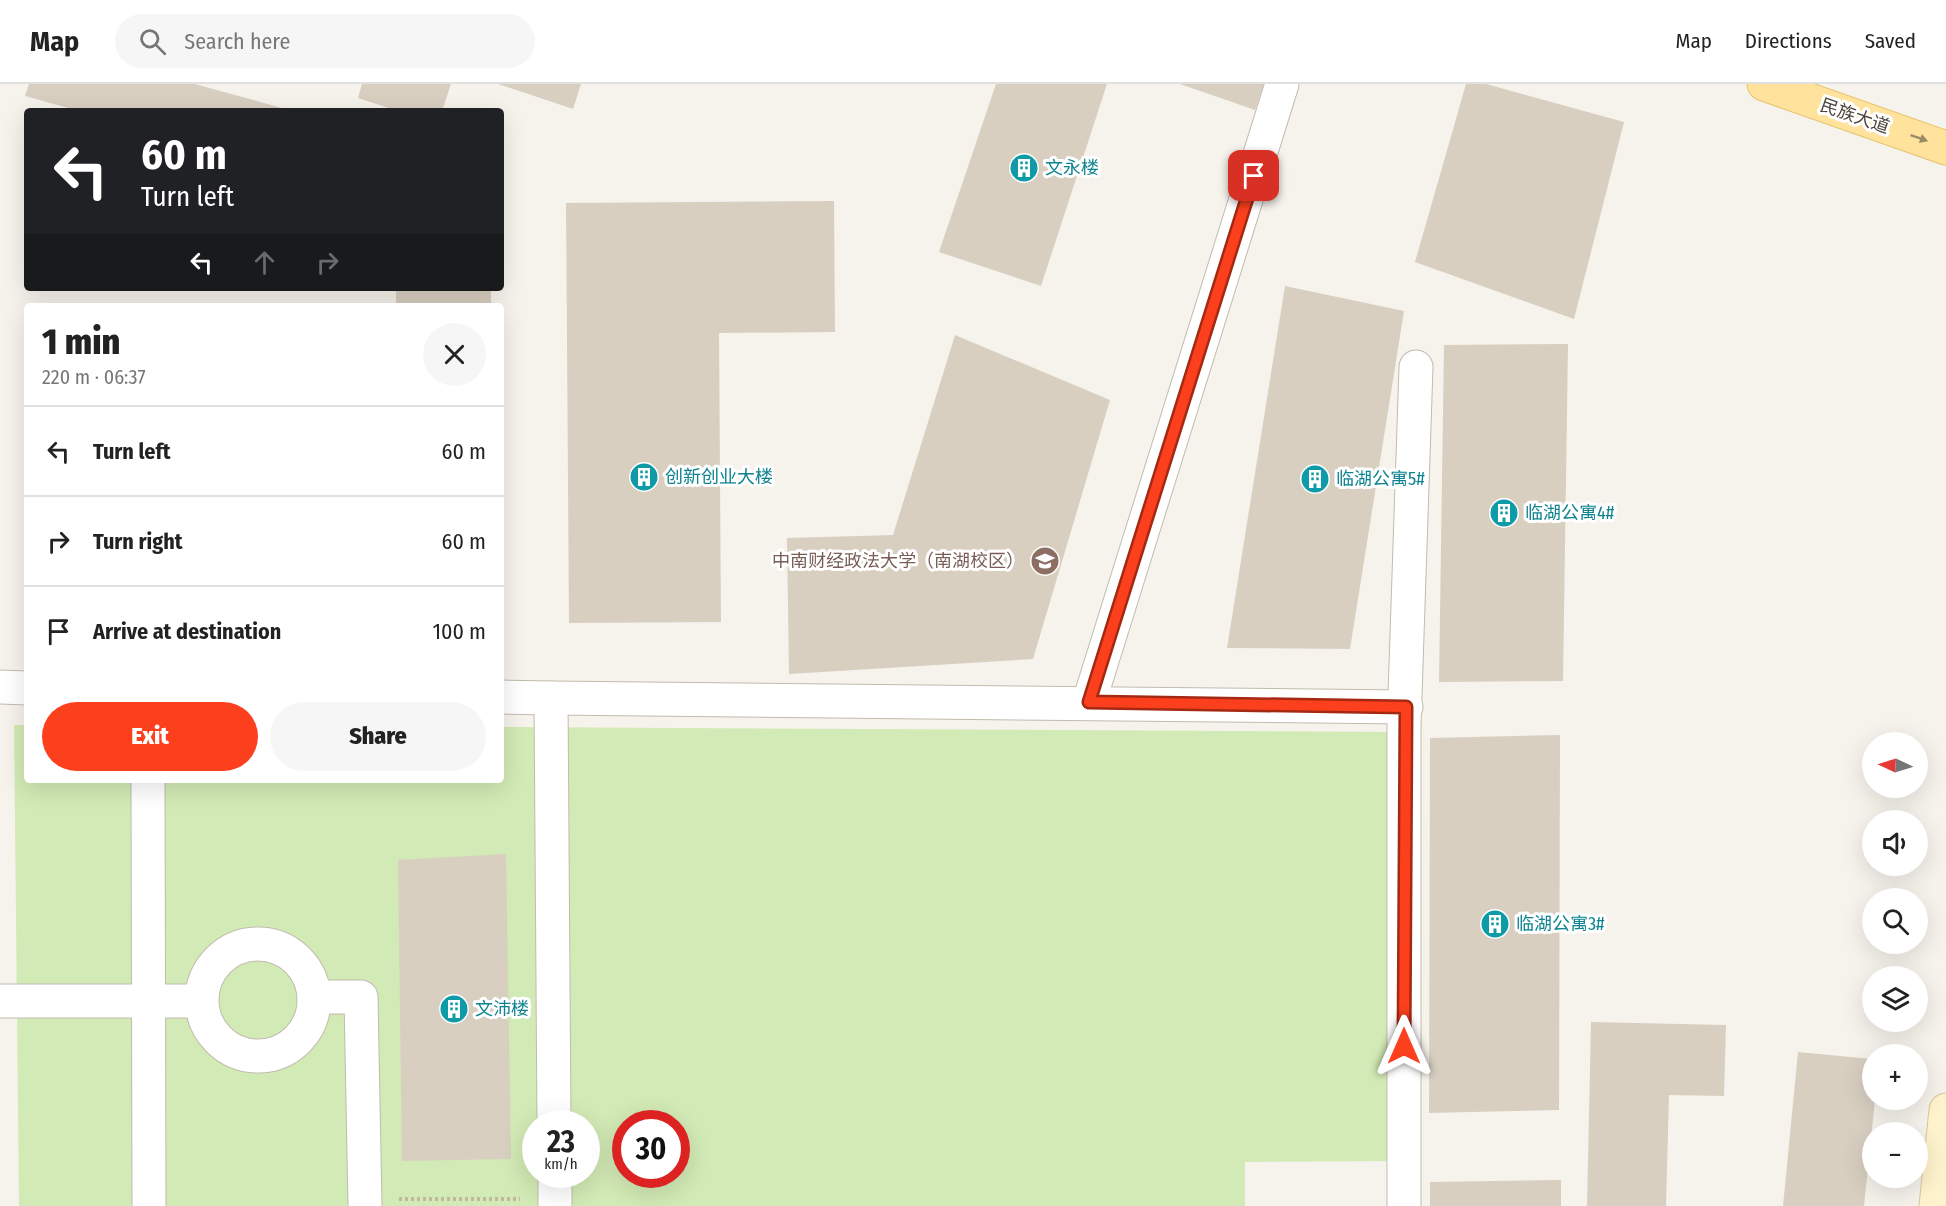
<!DOCTYPE html>
<meta charset="utf-8">
<style>
:root{--surface:#fff;--page:#f6f6f6;--text:#222;--muted:#767676;--line:#e0e0e0;--accent:#fc3f1d}
body{margin:0;font-family:"Fira Sans Condensed","Noto Sans SC",sans-serif;background:var(--page);color:var(--text);height:100vh;display:flex;flex-direction:column;font-size:22px;white-space:nowrap}
*{box-sizing:border-box;margin:0}
p{font-size:20px;color:var(--muted)}
.icon{flex:none;width:33px;height:33px;fill:none;stroke:currentColor;stroke-width:2;stroke-linecap:round;stroke-linejoin:round}
.map{position:relative;flex:1;overflow:hidden}
.side{position:absolute;left:24px;top:219px;width:480px;height:480px;display:flex;flex-direction:column;background:var(--surface);border-radius:6px;box-shadow:0 6px 24px #0002}
.side>*{flex:none}
.top-card{position:absolute;left:24px;top:24px;width:480px;height:183px;border-radius:6px;box-shadow:0 6px 24px #0002;background:#202124;color:#fff;overflow:hidden}
.needle{width:39px;rotate:274deg}
.buttons{position:absolute;left:1862px;top:648px;display:grid;gap:12px}
.buttons a{display:grid;place-items:center;width:66px;height:66px;border-radius:50%;background:var(--surface);box-shadow:0 6px 24px #0002;font-size:30px}
.speed{position:absolute;left:522px;top:1026px;display:flex;gap:12px;font-size:30px;font-weight:700;text-align:center}
.speed>*{display:grid;place-content:center;width:78px;height:78px;border-radius:50%;background:var(--surface);box-shadow:0 6px 24px #0002;line-height:1}
.speed small{font-size:15px;font-weight:400}
.speed .limit{border:9px solid #d22;background:#fff;color:#111}
.pin{position:absolute;display:grid;place-items:center;width:51px;height:51px;color:#fff;margin:-26px;border-radius:12px;box-shadow:0 3px 9px #0006}
.me{position:absolute;width:66px;margin:-33px;rotate:0deg;stroke-linejoin:round;filter:drop-shadow(0 0 4px #0008)}
.turn{display:flex;align-items:center;gap:21px;height:126px;padding:0 18px;font-size:27px}
.turn .icon{width:78px;height:78px;stroke-width:2.5}
.turn b{display:block;font-size:42px;line-height:51px}
.lanes{display:flex;align-items:center;height:57px;padding:0 18px;background:#0003;justify-content:center;gap:30px;direction:ltr}
.lanes .off{opacity:.35}
.round{display:grid;place-items:center;flex:none;width:63px;height:63px;border-radius:32px;background:var(--page)}
.head{display:flex;align-items:center;justify-content:space-between;height:102px;padding:0 18px}
h1{font-size:36px;font-weight:800;line-height:45px}
.primary-button{display:flex;gap:12px;margin-top:auto;padding:12px 18px}
.primary-button a{flex:1;height:69px;border-radius:36px;background:var(--accent);color:#fff;font-size:24px;font-weight:800;line-height:69px;text-align:center}
.primary-button a+a{background:var(--page);color:var(--text)}
ul{padding:0;list-style:none}
li{display:flex;align-items:center;gap:18px;height:90px;padding:0 18px;border-top:2px solid var(--line)}
li div{flex:1}
li b{display:block;font-size:22px}
li em{font-style:normal}
header{display:flex;align-items:center;gap:36px;box-sizing:border-box;height:84px;padding:0 30px;background:var(--surface);border-bottom:2px solid var(--line)}
header strong{font-size:28px}
nav{display:flex;gap:33px;margin-inline-start:auto;font-size:21px}
.search{width:420px;height:54px;background:var(--page);display:flex;align-items:center;gap:15px;box-sizing:border-box;padding:0 21px;border-radius:33px;color:var(--muted);font-size:22px}
.map>svg:first-child{display:block}
.green{fill:#d2eab5;fill-rule:evenodd}
.building{fill:#d8cfc1}
.lines{fill:none;stroke-linecap:round;stroke-linejoin:round}
.street-casing{stroke:#c2bbae;stroke-width:35}
.secondary-casing{stroke:#d6c79b;stroke-width:35}
.primary-casing{stroke:#e6c16a;stroke-width:35}
.path{stroke:#c4b79f;stroke-width:4;stroke-dasharray:3 3;stroke-linecap:butt}
.street{stroke:#fff;stroke-width:33}
.secondary{stroke:#fff3cd;stroke-width:33}
.primary{stroke:#ffe39c;stroke-width:33}
.oneway{fill:#9c8c66}
.route-casing{stroke:#a42913;stroke-width:15}
.route{stroke:#fc3f1d;stroke-width:10}
.labels{text-anchor:middle;stroke-width:6;stroke-linejoin:round;paint-order:stroke}
.street-label{font-size:18px;fill:#4b4439;stroke:#fff}
.culture-label{font-size:18px;fill:#0d838f;stroke:#fff;text-anchor:start}
.education-label{font-size:18px;fill:#785e54;stroke:#fff;text-anchor:end}
</style>
<header>
<strong>Map</strong>
<div class="search"><svg class="icon" aria-label="search" viewBox="0 0 24 24"><circle cx="10" cy="10" r="6"/><path d="M15 15l6 6"/></svg>Search here</div>
<nav><a>Map</a><a>Directions</a><a>Saved</a></nav>
</header>
<div class="map">
<svg width="1946" height="1122" viewBox="0 0 1946 1122">
<rect width="100%" height="100%" fill="#f6f3ec"/>
<path class="green" d="M14 641H27V696H501V643L1406 648 1404 1077 1245 1078V1122H19ZM536 1040H586V1090H536ZM626 1040H676V1090H626Z"/>
<g class="building">
<polygon points="29,0 195,0 289,26 79,27 25,12"/>
<polygon points="362,0 451,0 442,27 398,27 358,14"/>
<polygon points="498,0 581,0 573,25"/>
<polygon points="996,0 1107,0 1041,202 939,168"/>
<polygon points="1180,0 1264,0 1255,26"/>
<polygon points="1466,0 1486,0 1624,38 1574,235 1415,178"/>
<polygon points="834,117 835,248 719,249 721,538 569,539 566,119"/>
<polygon points="1285,202 1404,227 1350,565 1227,564"/>
<rect x="396" y="204" width="95" height="18"/>
<polygon points="955,251 1110,316 1033,575 789,590 787,454 893,451"/>
<polygon points="1568,260 1563,597 1439,598 1444,261"/>
<polygon points="1560,651 1559,1026 1429,1029 1430,654"/>
<polygon points="506,770 511,1075 402,1077 398,776"/>
<polygon points="1591,938 1726,941 1724,1012 1669,1011 1666,1122 1587,1122"/>
<polygon points="1798,968 1872,975 1872,1016 1875,1016 1864,1122 1783,1122"/>
<polygon points="1561,1096 1561,1122 1430,1122 1430,1098"/>
</g>
<g class="lines">
<g class="street-casing">
<g id="street">
<polyline points="0,603 27,604"/>
<polyline points="501,613 551,614 554,1040"/>
<polyline points="551,614 1406,623"/>
<polyline points="1089,618 1282,0"/>
<polyline points="148,696 149,1122"/>
<circle cx="258" cy="916" r="56"/>
<polyline points="315,913 361,913 365,1122"/>
<polyline points="0,917 201,917"/>
<polyline points="555,1090 555,1122"/>
<polyline points="1404,1122 1404,641 1416,283"/>
</g>
</g>
<g class="secondary-casing">
<polyline id="secondary" points="1936,1122 1946,1026"/>
</g>
<g class="primary-casing">
<polyline id="primary" points="1764,0 1946,64"/>
</g>
<polyline class="path" points="399,1115 520,1115"/>
<use href="#street" class="street"/>
<use href="#secondary" class="secondary"/>
<use href="#primary" class="primary"/>
</g>
<defs><path id="oneway-solid" d="M-6-.8H1V-3.2L6.5 0L1 3.2V.8H-6Z" transform="scale(1.5)"/></defs>
<use class="oneway" href="#oneway-solid" transform="translate(1919 54) rotate(19)"/>
<g class="lines">
<g class="route-casing">
<polyline id="route" points="1254,92 1089,618 1406,623 1404,962"/>
</g>
<use href="#route" class="route"/>
</g>
<defs>
<g id="building-disc" transform="scale(1.5)"><circle r="9.5" fill="#0f9aa8" stroke="#fff"/><path d="M-4-6H4V6H1V3H-1V6H-4ZM-2.5-4.3h1.7v1.8h-1.7ZM.8-4.3h1.7v1.8H.8ZM-2.5-1h1.7V.8h-1.7ZM.8-1h1.7V.8H.8Z" fill="#fff"/></g>
<g id="university-disc" transform="scale(1.5)"><circle r="9.5" fill="#8d6e63" stroke="#fff"/><path d="M0-5L7-2L0 1L-7-2ZM-4 1L0 2.5L4 1V4Q0 6-4 4Z" fill="#fff"/></g>
</defs>
<g fill-rule="evenodd">
<use href="#building-disc" x="1024" y="84"/>
<use href="#building-disc" x="644" y="393"/>
<use href="#building-disc" x="1315" y="395"/>
<use href="#building-disc" x="1504" y="429"/>
<use href="#university-disc" x="1045" y="477"/>
<use href="#building-disc" x="1495" y="840"/>
<use href="#building-disc" x="454" y="925"/>
</g>
<g class="labels">
<g class="street-label">
<text transform="translate(1855 32) rotate(19)" y="6">民族大道</text>
</g>
<g class="culture-label">
<text x="1045" y="90">文永楼</text>
<text x="665" y="399">创新创业大楼</text>
<text x="1336" y="401">临湖公寓5#</text>
<text x="1525" y="435">临湖公寓4#</text>
<text x="1516" y="846">临湖公寓3#</text>
<text x="475" y="931">文沛楼</text>
</g>
<g class="education-label">
<text x="1024" y="483">中南财经政法大学（南湖校区）</text>
</g>
</g>
</svg>
<div class="buttons">
<a><svg class="needle" viewBox="-14 -14 28 28"><path d="M0-13l5 13h-10z" fill="#e53935"/><path d="M0 13l5-13h-10z" fill="#767676"/></svg></a>
<a><svg class="icon" aria-label="sound" viewBox="0 0 24 24"><path d="M4 9h4l5-4v14l-5-4H4zM17 9q2 3 0 6"/></svg></a>
<a><svg class="icon" aria-label="search" viewBox="0 0 24 24"><circle cx="10" cy="10" r="6"/><path d="M15 15l6 6"/></svg></a>
<a><svg class="icon" aria-label="layers" viewBox="0 0 24 24"><path d="M12 4l9 5-9 5-9-5zM3 14l9 5 9-5"/></svg></a>
<a>+</a>
<a>−</a>
</div>
<div class="speed"><div>23<small>km/h</small></div><div class="limit">30</div></div>
<div class="pin" style="left:1254px;top:92px;background:#d93025"><svg class="icon" aria-label="arrive" viewBox="0 0 24 24"><path d="M6 21V4h12l-3 4 3 4H6"/></svg></div>
<svg class="me" style="left:1404px;top:962px" viewBox="-20 -20 40 40"><path d="M0-17L14 15 0 8-14 15z" fill="#fc3f1d" stroke="#fff" stroke-width="4"/></svg>
<div class="top-card">
<div class="turn"><svg class="icon" aria-label="left" viewBox="0 0 24 24"><path d="M17 20v-9H6M10 6l-5 5 5 5"/></svg><div><b>60 m</b>Turn left</div></div>
<div class="lanes"><svg class="icon" aria-label="left" viewBox="0 0 24 24"><path d="M17 20v-9H6M10 6l-5 5 5 5"/></svg><svg class="icon off" aria-label="ahead" viewBox="0 0 24 24"><path d="M12 20V5M6 11l6-6 6 6"/></svg><svg class="icon off" aria-label="right" viewBox="0 0 24 24"><path d="M7 20v-9h11M14 6l5 5-5 5"/></svg></div>
</div>
<section class="side">
<div class="head"><div><h1>1 min</h1><p>220 m · 06:37</p></div><a class="round"><svg class="icon" aria-label="close" viewBox="0 0 24 24"><path d="M6 6l12 12M18 6L6 18"/></svg></a></div>
<ul>
<li><svg class="icon" aria-label="left" viewBox="0 0 24 24"><path d="M17 20v-9H6M10 6l-5 5 5 5"/></svg><div><b>Turn left</b></div><em>60 m</em></li>
<li><svg class="icon" aria-label="right" viewBox="0 0 24 24"><path d="M7 20v-9h11M14 6l5 5-5 5"/></svg><div><b>Turn right</b></div><em>60 m</em></li>
<li><svg class="icon" aria-label="arrive" viewBox="0 0 24 24"><path d="M6 21V4h12l-3 4 3 4H6"/></svg><div><b>Arrive at destination</b></div><em>100 m</em></li>
</ul>
<div class="primary-button"><a>Exit</a><a>Share</a></div>
</section>
</div>
